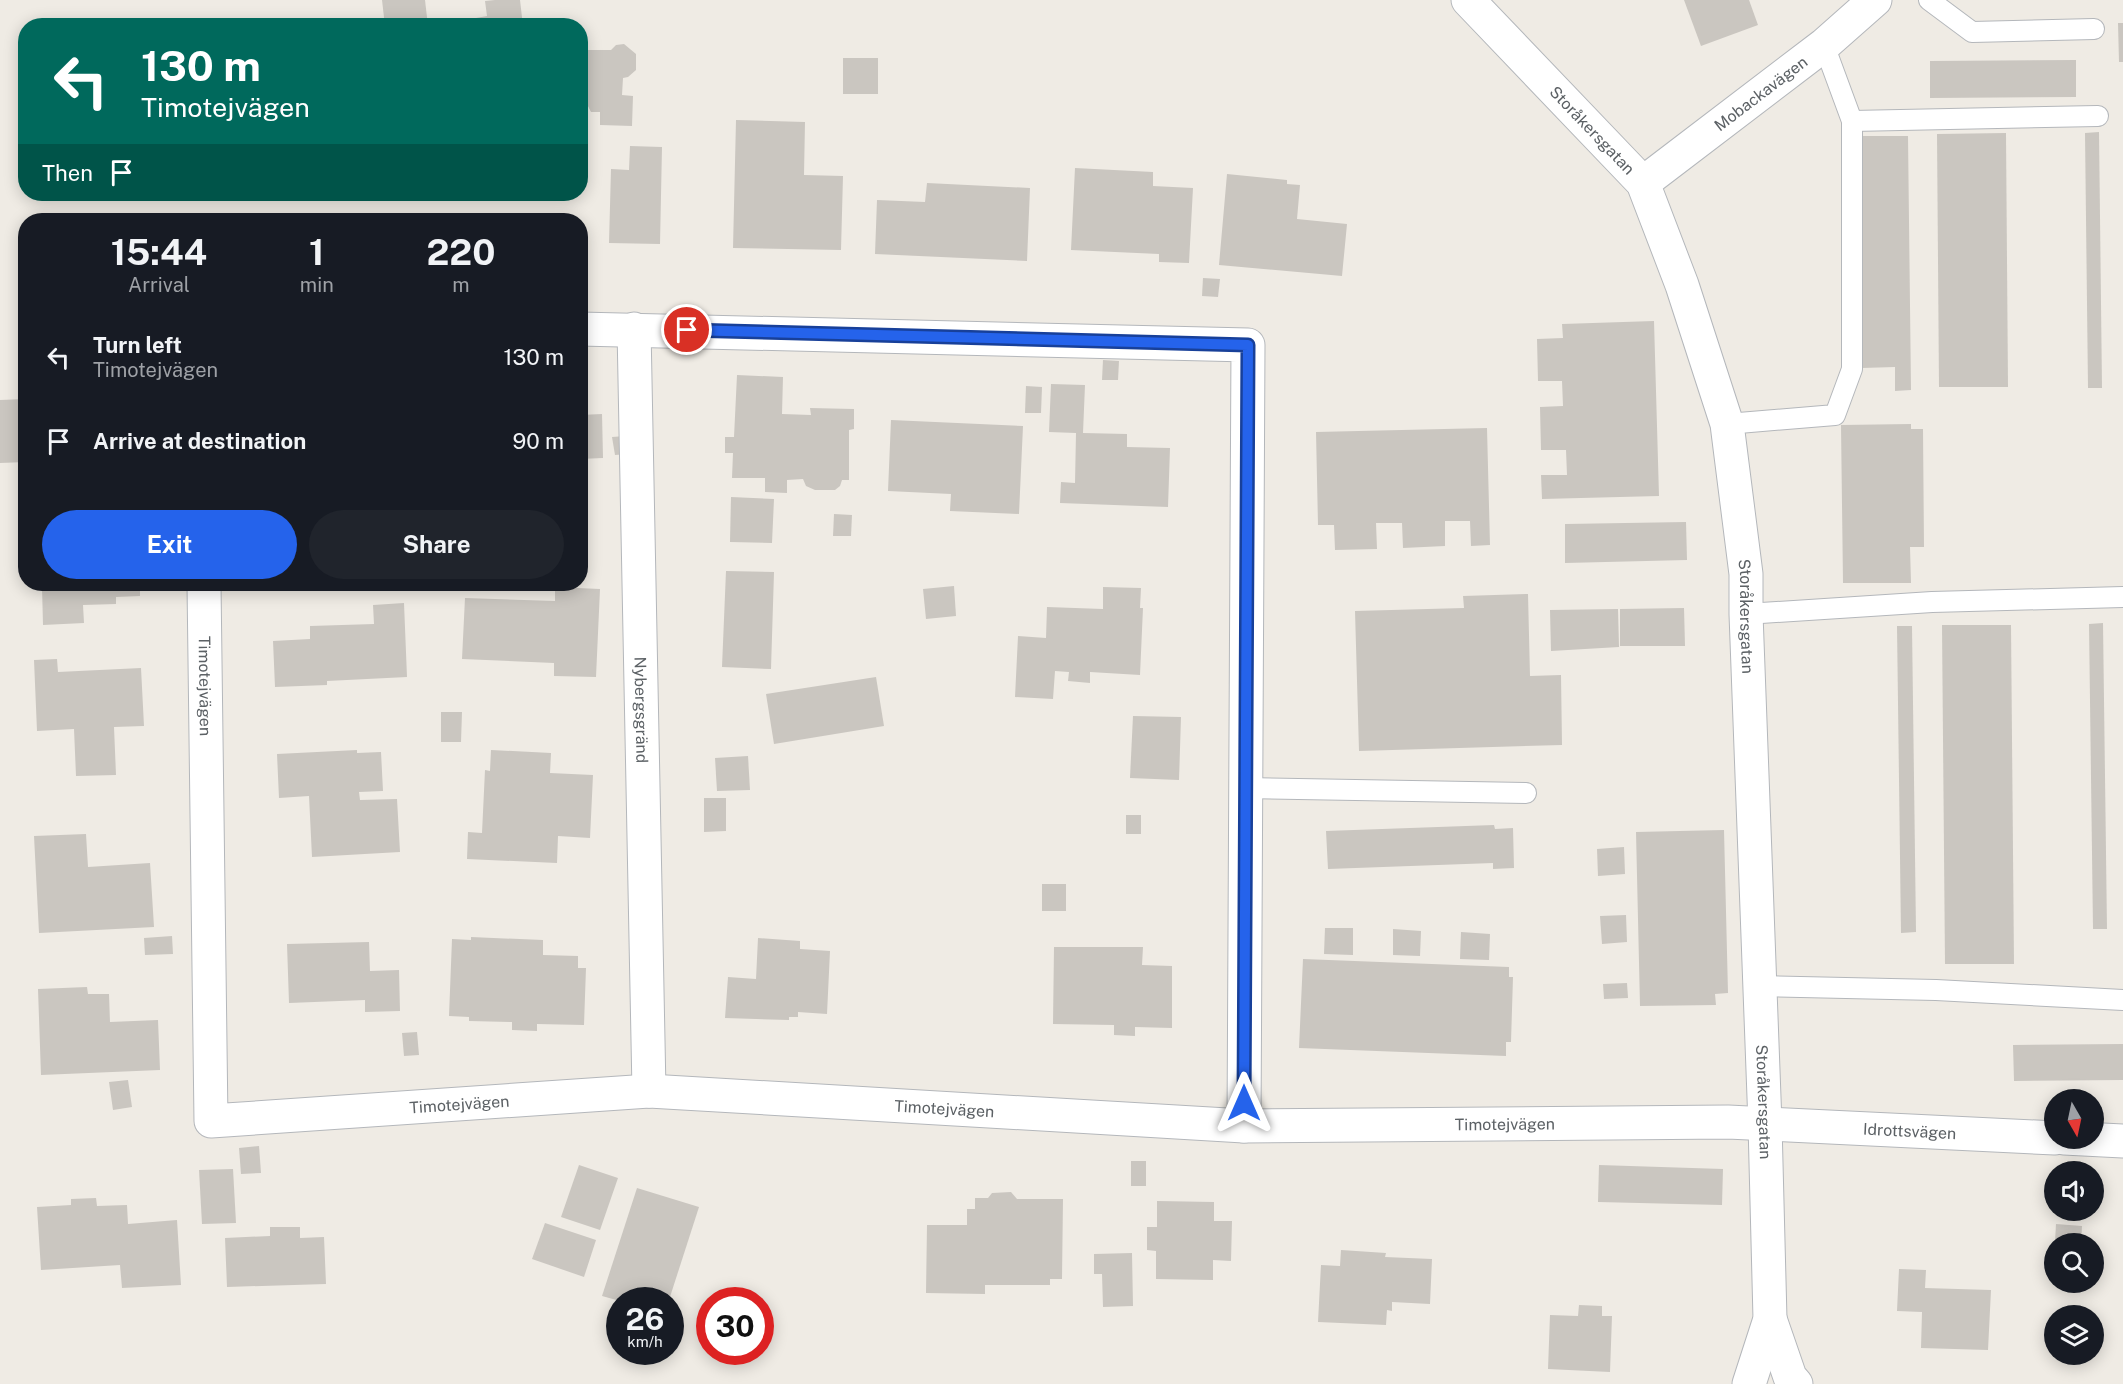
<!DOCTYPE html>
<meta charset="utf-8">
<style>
:root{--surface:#171b24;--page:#20242c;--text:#f1f3f6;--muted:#9ea1a6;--accent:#2563eb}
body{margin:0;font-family:"Public Sans",sans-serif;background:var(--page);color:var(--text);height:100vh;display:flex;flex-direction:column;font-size:22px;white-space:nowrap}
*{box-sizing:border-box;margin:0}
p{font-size:20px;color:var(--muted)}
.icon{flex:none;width:33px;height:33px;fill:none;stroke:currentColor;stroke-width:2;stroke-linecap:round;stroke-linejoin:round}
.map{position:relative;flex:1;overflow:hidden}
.sheet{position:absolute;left:18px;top:213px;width:570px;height:378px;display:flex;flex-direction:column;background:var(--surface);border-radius:24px;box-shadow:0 3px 15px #0003}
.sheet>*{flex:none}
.banner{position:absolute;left:18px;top:18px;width:570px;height:183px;border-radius:24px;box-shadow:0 3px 15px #0003;background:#00695c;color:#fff;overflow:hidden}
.needle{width:39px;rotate:171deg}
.tools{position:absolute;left:2044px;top:1089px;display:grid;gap:12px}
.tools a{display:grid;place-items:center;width:60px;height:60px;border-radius:50%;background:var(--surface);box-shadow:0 3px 15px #0003;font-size:30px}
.speed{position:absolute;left:606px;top:1287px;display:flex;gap:12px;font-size:30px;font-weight:700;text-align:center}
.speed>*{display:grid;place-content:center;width:78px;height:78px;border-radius:50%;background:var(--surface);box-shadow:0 3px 15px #0003;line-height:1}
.speed small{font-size:15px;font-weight:400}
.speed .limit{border:9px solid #d22;background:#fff;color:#111}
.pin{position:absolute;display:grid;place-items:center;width:51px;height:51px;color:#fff;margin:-26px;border:3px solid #fff;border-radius:50%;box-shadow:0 2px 6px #0007}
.me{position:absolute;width:66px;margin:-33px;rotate:0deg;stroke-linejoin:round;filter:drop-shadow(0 0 4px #0008)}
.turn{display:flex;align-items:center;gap:21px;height:126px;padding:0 24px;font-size:27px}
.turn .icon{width:78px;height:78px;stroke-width:2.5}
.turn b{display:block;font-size:42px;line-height:51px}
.then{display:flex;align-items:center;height:57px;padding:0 24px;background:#0003;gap:12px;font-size:22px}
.eta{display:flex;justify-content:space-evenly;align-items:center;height:102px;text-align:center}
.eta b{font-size:36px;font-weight:700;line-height:42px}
.button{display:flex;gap:12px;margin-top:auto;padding:12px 24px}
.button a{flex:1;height:69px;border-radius:36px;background:var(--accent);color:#fff;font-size:24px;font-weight:700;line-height:69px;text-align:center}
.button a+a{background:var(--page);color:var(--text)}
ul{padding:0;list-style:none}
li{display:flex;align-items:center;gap:18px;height:84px;padding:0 24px}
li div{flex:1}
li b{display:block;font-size:22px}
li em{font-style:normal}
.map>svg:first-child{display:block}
.building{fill:#cac6c0}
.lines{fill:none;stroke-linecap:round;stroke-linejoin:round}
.lane-casing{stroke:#b4b7bb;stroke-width:22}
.street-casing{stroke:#b4b7bb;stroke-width:35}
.lane{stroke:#fff;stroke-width:20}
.street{stroke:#fff;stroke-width:33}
.route-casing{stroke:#184099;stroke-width:15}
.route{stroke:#2563eb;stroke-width:10}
.labels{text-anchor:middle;stroke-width:4.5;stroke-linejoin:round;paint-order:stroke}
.street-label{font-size:16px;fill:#5c6165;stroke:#fff}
</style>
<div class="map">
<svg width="2123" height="1384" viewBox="0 0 2123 1384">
<rect width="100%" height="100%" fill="#efebe4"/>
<g class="building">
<polygon points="382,0 425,0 428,26 385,26"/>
<polygon points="495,0 520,0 523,26 477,26 476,18 487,16 485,1"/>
<polygon points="1684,0 1749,0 1758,25 1701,46"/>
<polygon points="2118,23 2123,23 2123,62 2119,62"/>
<polygon points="580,42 587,42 587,50 611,50 616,45 624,44 636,54 636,70 628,77 623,78 622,95 633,96 632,126 600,125 600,112 591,112 586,102 585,110 580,110"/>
<rect x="843" y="58" width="35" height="36"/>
<polygon points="2076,60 2076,97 1930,98 1930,61"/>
<polygon points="736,120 805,122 804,175 843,176 841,250 733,248"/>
<polygon points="2099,132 2102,388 2088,388 2085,133"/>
<polygon points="2006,133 2008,387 1939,387 1937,134"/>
<polygon points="1859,136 1908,136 1911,390 1895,391 1895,367 1862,368"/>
<polygon points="630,146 662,147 660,244 609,243 611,169 629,170"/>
<polygon points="1075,168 1153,172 1153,186 1193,188 1189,263 1159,262 1159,254 1071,250"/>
<polygon points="1227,174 1287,180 1287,184 1300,185 1297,219 1347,224 1342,276 1219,265"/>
<polygon points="927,183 1030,188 1027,261 875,254 877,200 925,202"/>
<polygon points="1203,278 1220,279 1218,297 1202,296"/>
<polygon points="1654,321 1659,496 1542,499 1541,475 1567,475 1566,450 1541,450 1540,407 1563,406 1562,381 1538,381 1537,339 1563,338 1562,324"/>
<polygon points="1103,360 1119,361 1118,380 1102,380"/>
<polygon points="737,375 783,377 782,414 811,415 810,408 854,409 854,429 849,430 849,480 842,480 840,486 835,490 815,490 806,486 803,479 787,480 787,493 765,492 765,478 732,478 733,453 725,453 725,437 734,437"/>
<polygon points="1051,384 1085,385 1083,433 1127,434 1127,447 1170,448 1168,507 1060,503 1061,482 1075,483 1076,433 1049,432"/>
<polygon points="1026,386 1042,387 1041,413 1025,413"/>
<polygon points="26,399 26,462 0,463 0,400"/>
<polygon points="602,414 603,458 580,459 580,415"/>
<polygon points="891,420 1023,426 1019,514 950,511 951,494 888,491"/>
<polygon points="1911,424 1911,429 1923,429 1924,547 1910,547 1911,583 1843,583 1841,425"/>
<polygon points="1487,428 1490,545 1471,546 1470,521 1445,521 1445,546 1403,548 1402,523 1376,523 1377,549 1335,550 1334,525 1318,525 1316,432"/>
<polygon points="626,436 628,454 615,455 612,437"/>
<polygon points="731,497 774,499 772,543 730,542"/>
<polygon points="834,514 852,515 851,536 833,536"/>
<polygon points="1686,522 1687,560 1565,563 1565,524"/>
<polygon points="726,571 774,572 771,669 722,667"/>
<polygon points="58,584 140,584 140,596 116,597 116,604 83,605 84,623 43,625 42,587 58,586"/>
<polygon points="954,586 956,616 926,619 923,589"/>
<polygon points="555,587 600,589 596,677 554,676 554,663 462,659 465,598 555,601"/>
<polygon points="1103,587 1141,588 1140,608 1143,608 1140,675 1090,672 1090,683 1068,681 1069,672 1055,671 1053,699 1015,697 1018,636 1046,638 1047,607 1103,609"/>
<polygon points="1528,594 1530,676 1561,675 1562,745 1359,751 1355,611 1464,608 1463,596"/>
<polygon points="404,603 407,677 327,681 327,685 275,687 273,641 310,639 310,626 374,624 373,605"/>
<polygon points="1684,608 1685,646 1620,646 1620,609"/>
<polygon points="1618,609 1619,647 1551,651 1550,610"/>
<polygon points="2103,623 2107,929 2093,929 2089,624"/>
<polygon points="1942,625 2011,625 2014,964 1945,964"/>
<polygon points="1897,626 1912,626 1916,932 1901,933"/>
<polygon points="57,659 58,672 141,668 144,726 114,727 116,775 76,776 74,729 37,731 34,660"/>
<polygon points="876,677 884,726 774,744 766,694"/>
<polygon points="441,712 462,712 461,742 441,742"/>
<polygon points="1133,716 1181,717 1179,780 1130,778"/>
<polygon points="357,750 357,753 381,752 383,791 359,792 360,800 397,799 400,852 312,857 309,796 279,798 277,754"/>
<polygon points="491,750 551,753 550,773 593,775 590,838 558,836 557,863 467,859 468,832 482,833 485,770 490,771"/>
<polygon points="748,756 750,790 717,791 715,758"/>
<polygon points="704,798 726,798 726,831 704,832"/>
<rect x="1126" y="815" width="15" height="19"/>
<polygon points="1494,825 1495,829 1513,828 1514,868 1493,869 1493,863 1328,869 1326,831"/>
<polygon points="1724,830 1728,993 1715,994 1716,1005 1640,1006 1636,832"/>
<polygon points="86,834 88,867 150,863 154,927 39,933 34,836"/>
<polygon points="1624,847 1625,874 1598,876 1597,849"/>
<rect x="1042" y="884" width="24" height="27"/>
<polygon points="1626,915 1627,942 1602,944 1600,916"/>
<polygon points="1325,928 1353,928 1353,955 1324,954"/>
<polygon points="1393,929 1421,931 1420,956 1393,955"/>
<polygon points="1461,932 1490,934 1489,960 1460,959"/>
<polygon points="172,936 173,954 145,955 144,938"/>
<polygon points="471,937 543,940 543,955 578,956 578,968 586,968 584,1025 537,1024 537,1031 512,1030 512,1022 469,1021 469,1017 449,1016 452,939 471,940"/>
<polygon points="758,938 800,941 800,949 830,951 827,1014 798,1012 798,1017 789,1017 789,1020 725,1018 728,977 756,979"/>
<polygon points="369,942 370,971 399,970 400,1011 365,1012 365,1000 289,1003 287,944"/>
<polygon points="1054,947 1143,947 1142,965 1172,966 1172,1028 1135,1027 1135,1036 1114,1035 1114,1025 1053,1024"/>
<polygon points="1303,959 1509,967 1509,977 1513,977 1511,1042 1506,1042 1506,1056 1299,1048"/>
<polygon points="1627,983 1628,998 1604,999 1603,984"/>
<polygon points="87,987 88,994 109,994 110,1022 158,1020 160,1070 41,1075 38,989"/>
<polygon points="417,1032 419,1055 404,1056 402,1033"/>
<polygon points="2123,1044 2123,1080 2014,1081 2013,1045"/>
<polygon points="128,1080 132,1107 113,1110 109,1082"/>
<polygon points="259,1146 261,1173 241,1174 239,1148"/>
<rect x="1131" y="1161" width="15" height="25"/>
<polygon points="579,1165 618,1178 600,1230 561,1217"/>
<polygon points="1599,1165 1723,1169 1722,1205 1598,1202"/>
<polygon points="233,1169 236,1223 202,1224 199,1170"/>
<polygon points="637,1188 699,1207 669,1300 620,1301 602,1296"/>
<polygon points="1011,1192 1017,1199 1063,1199 1062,1279 1050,1279 1050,1285 985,1285 985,1294 926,1293 927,1225 967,1225 967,1209 975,1209 975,1198 988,1198 992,1193"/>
<polygon points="96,1198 97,1206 127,1205 128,1224 177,1220 181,1285 122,1288 120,1265 41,1270 37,1207 71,1205 71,1199"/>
<polygon points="1157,1201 1214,1202 1214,1221 1232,1221 1231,1261 1213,1260 1213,1280 1156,1279 1156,1251 1147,1250 1147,1227 1157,1227"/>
<polygon points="545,1223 596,1240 584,1277 532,1259"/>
<polygon points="2056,1224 2082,1226 2081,1244 2055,1242"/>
<polygon points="270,1227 300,1227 300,1238 324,1237 326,1284 227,1287 225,1238 270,1236"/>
<polygon points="1341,1250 1386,1253 1385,1257 1432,1259 1430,1304 1392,1302 1392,1311 1387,1310 1386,1325 1318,1322 1321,1265 1340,1266"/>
<polygon points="1132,1253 1133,1306 1103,1307 1102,1274 1094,1274 1094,1254"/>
<polygon points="1899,1269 1926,1270 1925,1288 1991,1290 1988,1350 1921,1348 1922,1312 1897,1311"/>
<polygon points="1579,1305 1602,1306 1602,1316 1612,1316 1610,1372 1548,1369 1550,1315 1578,1316"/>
</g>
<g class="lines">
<g class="lane-casing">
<g id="lane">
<polyline points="1929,0 1972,32 2094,29"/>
<polyline points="1852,121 2098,116"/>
<polyline points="1727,424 1835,415 1852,369 1852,121 1824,45"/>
<polyline points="1746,614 1932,602 2123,597"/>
<polyline points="1244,788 1526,793"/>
<polyline points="1759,986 1936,990 2123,1000"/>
</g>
</g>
<g class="street-casing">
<g id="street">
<path id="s1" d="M1468 0 1643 183 1682 285 1727 424 1746 574V614L1765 1124 1770 1319 1749 1384"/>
<path id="s2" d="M1643 183 1824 45 1875 0"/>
<polyline points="580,329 1248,345 1244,1126"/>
<path id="s3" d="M634 329 649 1091"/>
<path id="s4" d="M204 584 211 1121 649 1091 1244 1126 1728 1122 2055 1138"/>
<polyline points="2064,1138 2123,1141"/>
<polyline points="1770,1319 1790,1377 1796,1384"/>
</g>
</g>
<use href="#lane" class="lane"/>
<use href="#street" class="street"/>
</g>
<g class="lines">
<g class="route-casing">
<polyline id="route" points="687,330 1248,345 1244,1103"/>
</g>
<use href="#route" class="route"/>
</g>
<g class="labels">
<g class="street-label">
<text dy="6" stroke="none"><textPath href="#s2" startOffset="148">Mobackavägen</textPath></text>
<text dy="6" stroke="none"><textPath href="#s1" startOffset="180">Storåkersgatan</textPath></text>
<text dy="6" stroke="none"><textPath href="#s1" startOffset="702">Storåkersgatan</textPath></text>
<text dy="6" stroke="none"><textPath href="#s4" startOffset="102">Timotejvägen</textPath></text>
<text dy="6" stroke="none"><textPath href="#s3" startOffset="381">Nybergsgränd</textPath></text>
<text dy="6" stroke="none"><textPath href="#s1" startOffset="1188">Storåkersgatan</textPath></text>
<text dy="6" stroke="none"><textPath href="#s4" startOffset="786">Timotejvägen</textPath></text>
<text dy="6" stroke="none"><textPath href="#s4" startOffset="1272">Timotejvägen</textPath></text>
<text dy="6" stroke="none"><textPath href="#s4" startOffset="1833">Timotejvägen</textPath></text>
<text dy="6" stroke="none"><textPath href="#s4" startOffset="2238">Idrottsvägen</textPath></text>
</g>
</g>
</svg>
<div class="tools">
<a><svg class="needle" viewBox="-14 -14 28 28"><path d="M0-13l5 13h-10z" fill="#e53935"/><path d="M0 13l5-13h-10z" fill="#9ea1a6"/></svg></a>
<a><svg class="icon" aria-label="sound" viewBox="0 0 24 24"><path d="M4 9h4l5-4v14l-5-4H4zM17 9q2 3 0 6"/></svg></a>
<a><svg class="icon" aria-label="search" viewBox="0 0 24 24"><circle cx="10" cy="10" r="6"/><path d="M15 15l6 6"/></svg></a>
<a><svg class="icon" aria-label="layers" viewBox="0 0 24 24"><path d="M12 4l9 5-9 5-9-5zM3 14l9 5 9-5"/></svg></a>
</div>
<div class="speed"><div>26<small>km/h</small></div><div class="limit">30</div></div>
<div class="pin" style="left:687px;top:330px;background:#d93025"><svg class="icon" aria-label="arrive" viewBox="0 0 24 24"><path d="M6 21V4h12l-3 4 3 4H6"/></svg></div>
<svg class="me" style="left:1244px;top:1103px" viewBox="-20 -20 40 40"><path d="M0-17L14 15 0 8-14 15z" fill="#2563eb" stroke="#fff" stroke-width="4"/></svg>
<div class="banner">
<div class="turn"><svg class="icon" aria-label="left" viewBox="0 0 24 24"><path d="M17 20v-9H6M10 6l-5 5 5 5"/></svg><div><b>130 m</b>Timotejvägen</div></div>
<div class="then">Then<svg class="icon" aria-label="arrive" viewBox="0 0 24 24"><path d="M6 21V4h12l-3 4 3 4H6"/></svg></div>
</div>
<section class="sheet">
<div class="eta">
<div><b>15:44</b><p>Arrival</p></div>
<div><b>1</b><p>min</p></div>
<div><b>220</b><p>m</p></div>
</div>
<ul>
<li><svg class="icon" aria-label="left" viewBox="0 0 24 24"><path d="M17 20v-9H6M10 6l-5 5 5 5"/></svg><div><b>Turn left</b><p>Timotejvägen</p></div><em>130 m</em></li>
<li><svg class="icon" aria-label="arrive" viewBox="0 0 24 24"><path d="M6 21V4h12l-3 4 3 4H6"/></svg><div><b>Arrive at destination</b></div><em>90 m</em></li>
</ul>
<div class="button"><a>Exit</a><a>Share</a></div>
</section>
</div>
